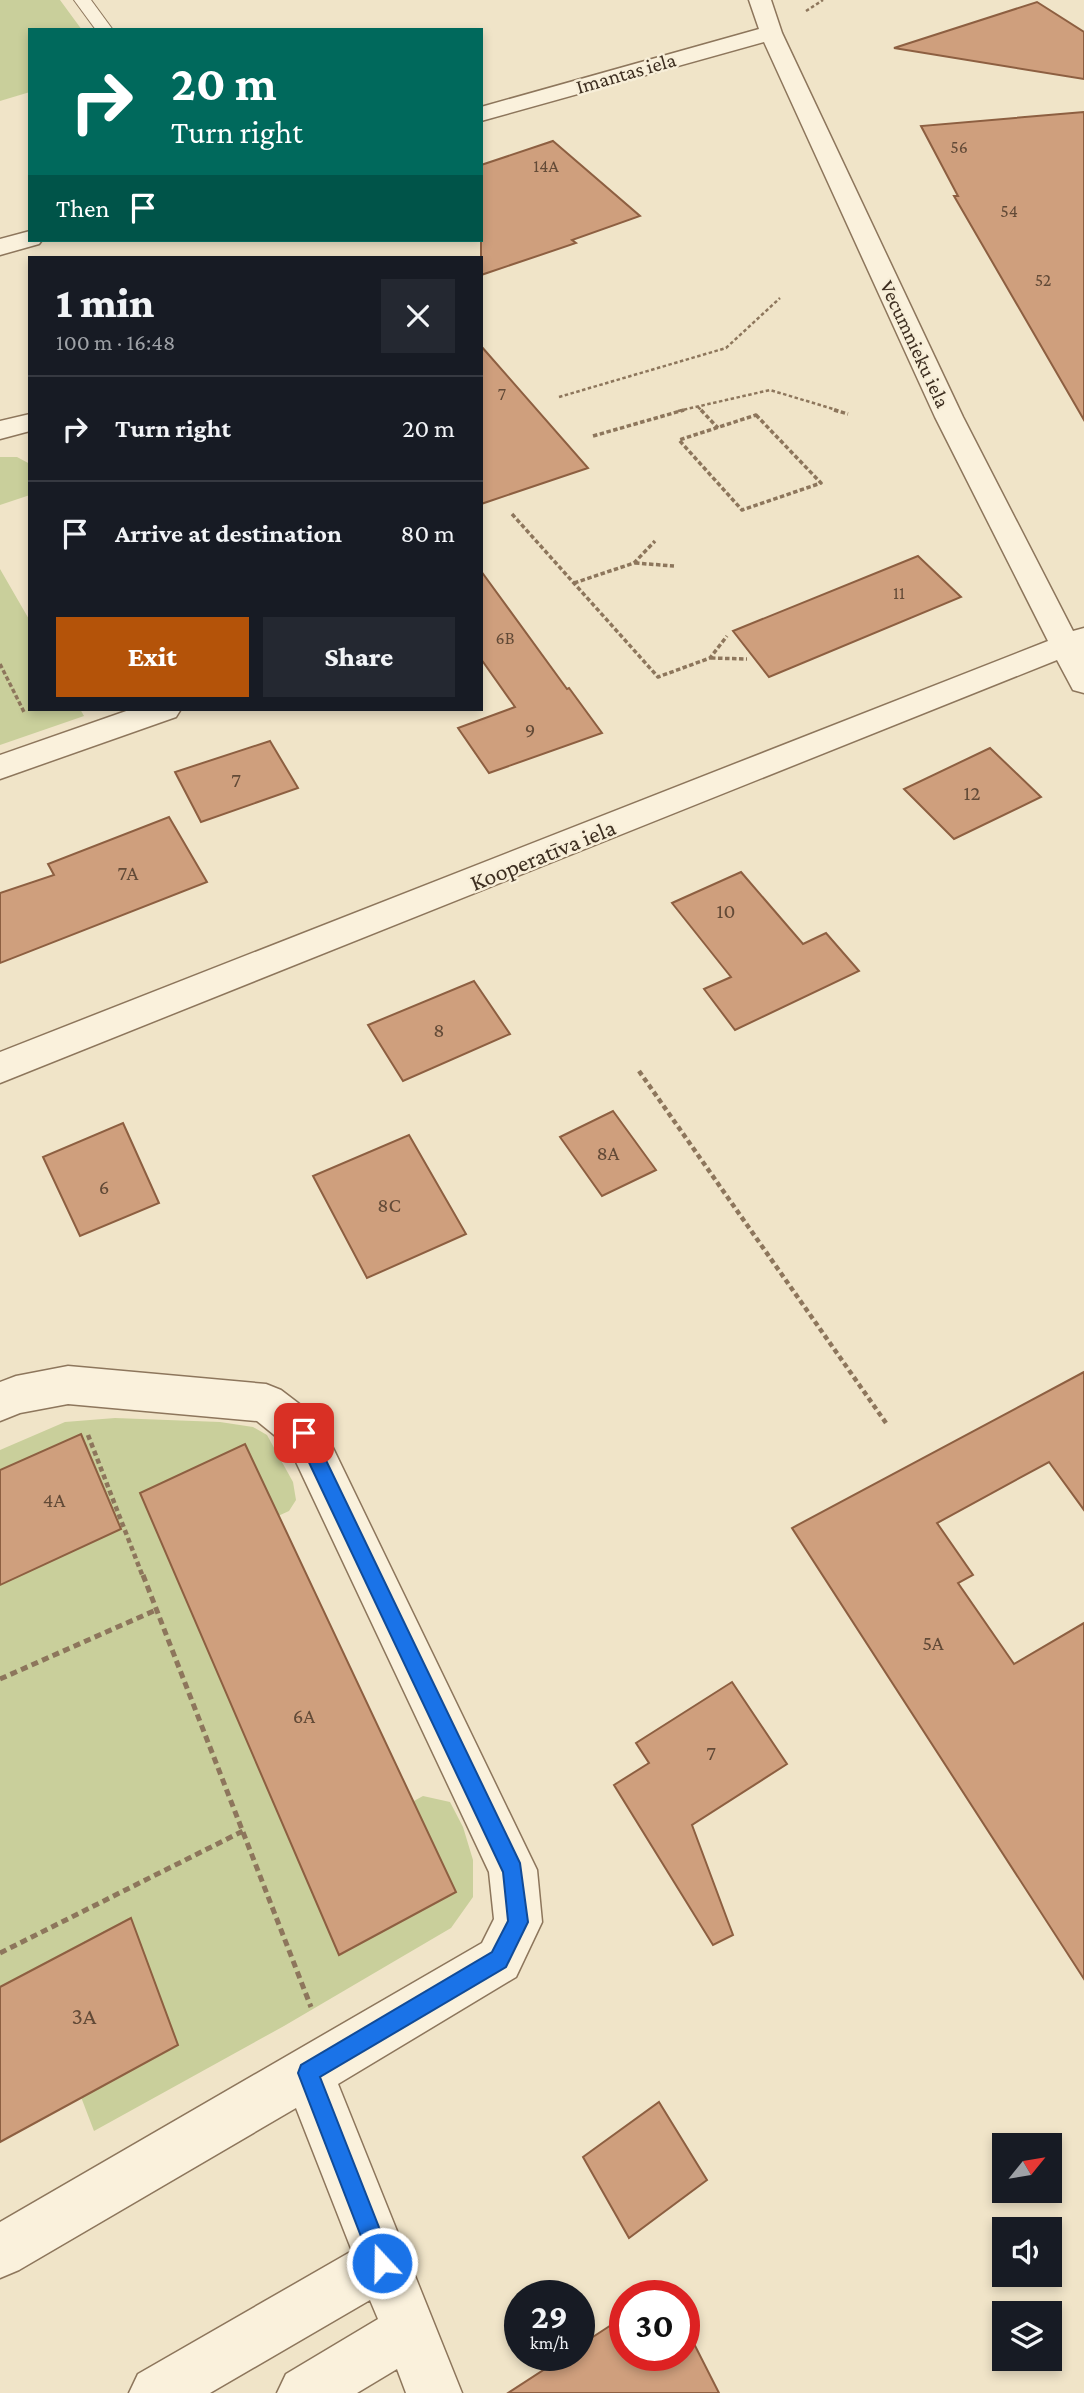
<!DOCTYPE html>
<meta charset="utf-8">
<style>
:root{--surface:#171b24;--page:#242831;--text:#f1f3f6;--muted:#9ea1a6;--line:#363941;--accent:#b45309}
body{margin:0;font-family:"Crimson Pro",serif;background:var(--page);color:var(--text);height:100vh;display:flex;flex-direction:column;font-size:26px;white-space:nowrap}
*{box-sizing:border-box;margin:0}
p{font-size:23px;color:var(--muted)}
.icon{flex:none;width:38px;height:38px;fill:none;stroke:currentColor;stroke-width:2;stroke-linecap:round;stroke-linejoin:round}
.map{position:relative;flex:1;overflow:hidden}
.details{position:absolute;left:28px;top:256px;width:455px;height:455px;display:flex;flex-direction:column;background:var(--surface);border-radius:0px;box-shadow:0 4px 10px #0003}
.details>*{flex:none}
.hud{position:absolute;left:28px;top:28px;width:455px;height:214px;border-radius:0px;box-shadow:0 4px 10px #0003;background:#00695c;color:#fff;overflow:hidden}
.needle{width:46px;rotate:60deg}
.tools{position:absolute;left:992px;top:2133px;display:grid;gap:14px}
.tools a{display:grid;place-items:center;width:70px;height:70px;border-radius:0px;background:var(--surface);box-shadow:0 4px 10px #0003;font-size:35px}
.speed{position:absolute;left:504px;top:2280px;display:flex;gap:14px;font-size:35px;font-weight:700;text-align:center}
.speed>*{display:grid;place-content:center;width:91px;height:91px;border-radius:50%;background:var(--surface);box-shadow:0 4px 10px #0003;line-height:1}
.speed small{font-size:18px;font-weight:400}
.speed .limit{border:10px solid #d22;background:#fff;color:#111}
.pin{position:absolute;display:grid;place-items:center;width:60px;height:60px;color:#fff;margin:-30px;border-radius:14px;box-shadow:0 4px 10px #0006}
.me{position:absolute;width:77px;margin:-38px;rotate:339deg;stroke-linejoin:round;filter:drop-shadow(0 0 5px #0008)}
.turn{display:flex;align-items:center;gap:24px;height:147px;padding:0 28px;font-size:32px}
.turn .icon{width:91px;height:91px;stroke-width:2.5}
.turn b{display:block;font-size:49px;line-height:60px}
.then{display:flex;align-items:center;height:66px;padding:0 28px;background:#0003;gap:14px;font-size:26px}
.round{display:grid;place-items:center;flex:none;width:74px;height:74px;border-radius:0px;background:var(--page)}
.overview{display:flex;align-items:center;justify-content:space-between;height:119px;padding:0 28px}
h1{font-size:42px;font-weight:800;line-height:52px}
.cta{display:flex;gap:14px;margin-top:auto;padding:14px 28px}
.cta a{flex:1;height:80px;border-radius:0px;background:var(--accent);color:#fff;font-size:28px;font-weight:800;line-height:80px;text-align:center}
.cta a+a{background:var(--page);color:var(--text)}
ul{padding:0;list-style:none}
li{display:flex;align-items:center;gap:21px;height:105px;padding:0 28px;border-top:2px solid var(--line)}
li div{flex:1}
li b{display:block;font-size:26px}
li em{font-style:normal}
.map>svg:first-child{display:block}
.green{fill:#c9cf9b}
.building{fill:#cf9f7d;stroke:#8d5f41;stroke-width:2}
.lines{fill:none;stroke-linecap:round;stroke-linejoin:round}
.lane-casing{stroke:#8d765c;stroke-width:2}
.street-casing{stroke:#8d765c;stroke-width:3}
.path-far3{stroke:#8d765c;stroke-width:2.5;stroke-dasharray:3.5 2.5;stroke-linecap:butt}
.path-far2{stroke:#8d765c;stroke-width:3.5;stroke-dasharray:4.5 2.5;stroke-linecap:butt}
.path-far1{stroke:#8d765c;stroke-width:4.5;stroke-dasharray:5 3.5;stroke-linecap:butt}
.path{stroke:#8d765c;stroke-width:5;stroke-dasharray:7 4.5;stroke-linecap:butt}
.lane{fill:#faf1dc;fill-rule:evenodd}
.street{fill:#faf1dc;fill-rule:evenodd}
.route{fill:#1a73e8;stroke:#114b97;stroke-width:2}
.labels{text-anchor:middle;stroke-width:5;stroke-linejoin:round;paint-order:stroke}
.far-number-label{font-size:18px;fill:#624a37}
.far-street-label{font-size:21px;fill:#3d2e20;stroke:#f7eed8}
.number-label{font-size:21px;fill:#624a37}
.street-label{font-size:24px;fill:#3d2e20;stroke:#f7eed8}
.near-number-label{font-size:24px;fill:#624a37}
</style>
<div class="map">
<svg width="1084" height="2393" viewBox="0 0 1084 2393">
<rect width="100%" height="100%" fill="#f0e4c8"/>
<g class="green">
<polygon points="0,0 60,0 82,30 30,30 30,92 0,101"/>
<polygon points="0,457 17,457 30,464 30,495 0,505"/>
<polygon points="0,569 30,621 30,709 80,709 84,716 0,745"/>
<polygon points="115,1418 220,1422 253,1427 267,1435 293,1482 296,1500 289,1511 278,1516 140,1494 339,1955 455,1892 412,1802 423,1796 450,1802 463,1827 473,1860 473,1897 451,1928 284,2026 94,2131 81,2097 178,2045 131,1918 0,1987 0,1585 121,1528 81,1435 0,1470 0,1450 65,1422"/>
</g>
<g class="building">
<polygon points="1037,2 1084,32 1084,79 894,48"/>
<polygon points="1084,112 1084,420 954,196 958,196 921,126"/>
<polygon points="553,141 640,216 572,240 576,243 481,275 481,165"/>
<polygon points="481,346 588,468 481,504"/>
<polygon points="918,556 961,597 769,677 733,631"/>
<polygon points="481,571 567,689 569,688 602,733 489,773 458,728 515,707 481,659"/>
<polygon points="270,741 298,788 201,822 175,772"/>
<polygon points="990,748 1041,797 954,839 904,789"/>
<polygon points="169,817 207,882 0,963 0,893 54,875 48,864"/>
<polygon points="741,872 803,944 826,933 859,971 735,1030 704,989 731,977 672,903"/>
<polygon points="474,981 510,1034 403,1081 368,1025"/>
<polygon points="613,1111 656,1170 602,1196 560,1137"/>
<polygon points="123,1123 159,1203 80,1236 43,1157"/>
<polygon points="409,1135 466,1234 367,1278 313,1176"/>
<polygon points="1084,1372 1084,1510 1049,1462 937,1523 973,1575 958,1583 1014,1664 1084,1623 1084,1979 792,1528"/>
<polygon points="81,1434 121,1529 0,1585 0,1470"/>
<polygon points="245,1444 456,1892 339,1955 140,1493"/>
<polygon points="732,1682 787,1764 692,1825 733,1935 713,1945 614,1785 649,1763 636,1743"/>
<polygon points="131,1918 178,2045 0,2142 0,1987"/>
<polygon points="659,2102 707,2180 629,2238 583,2157"/>
<polygon points="625,2316 625,2356 684,2356 684,2324 719,2393 508,2393 565,2356 579,2356 579,2346"/>
</g>
<g class="lines">
<g class="lane-casing">
<polygon id="lane" points="74,0 91,0 113,30 96,30"/>
</g>
<g class="street-casing">
<g id="street">
<polygon points="749,0 771,0 782,33 963,417 1073,631 1084,628 1084,693 1073,690 1057,660 0,1083 0,1052 1048,641 935,417 764,42 481,121 481,107 759,29"/>
<polygon points="30,231 30,240 42,240 39,244 0,255 0,239"/>
<polygon points="30,414 30,431 0,439 0,421"/>
<polygon points="132,709 181,709 176,717 0,779 0,755"/>
<polygon points="68,1366 266,1384 281,1390 319,1419 537,1870 542,1922 516,1977 338,2084 462,2393 406,2393 397,2369 357,2393 277,2393 286,2374 378,2319 370,2300 210,2393 129,2393 138,2374 352,2251 296,2108 19,2270 0,2278 0,2222 482,1943 494,1919 489,1872 289,1447 257,1421 68,1404 20,1413 0,1421 0,1382 16,1376"/>
</g>
</g>
<g class="path-far3">
<polyline points="806,11 823,0"/>
<polyline points="559,397 726,348 780,298"/>
<polyline points="698,407 702,411"/>
<polyline points="678,411 770,390 840,411"/>
</g>
<g class="path-far2">
<polyline points="701,410 718,428"/>
<polyline points="834,410 848,414"/>
<polygon points="756,415 821,483 742,510 679,440"/>
<polyline points="593,436 684,410"/>
<polyline points="512,514 658,677 710,658 727,636"/>
<polyline points="635,563 674,566"/>
<polyline points="574,583 634,563 655,541"/>
<polyline points="711,658 747,659"/>
<polyline points="0,664 25,714"/>
</g>
<g class="path-far1">
<polyline points="639,1071 886,1423"/>
<polyline points="88,1435 143,1577"/>
</g>
<g class="path">
<polyline points="143,1575 311,2007"/>
<polyline points="0,1679 156,1610"/>
<polyline points="0,1953 243,1831"/>
</g>
<use href="#lane" class="lane"/>
<use href="#street" class="street"/>
</g>
<polygon class="route" points="304,1425 310,1427 520,1863 528,1922 506,1967 320,2077 393,2263 390,2270 382,2274 374,2270 298,2073 301,2065 492,1952 508,1921 503,1872 295,1433 298,1427"/>
<g class="labels">
<g class="far-number-label">
<text x="959" y="153">56</text>
<text x="546" y="172">14A</text>
<text x="1009" y="217">54</text>
<text x="1043" y="286">52</text>
<text x="502" y="400">7</text>
<text x="899" y="599">11</text>
<text x="505" y="644">6B</text>
</g>
<g class="far-street-label">
<text transform="translate(626 73) rotate(-16)" y="7">Imantas iela</text>
<text transform="translate(915 344) rotate(65)" y="7">Vecumnieku iela</text>
</g>
<g class="number-label">
<text x="530" y="737">9</text>
<text x="236" y="787">7</text>
<text x="972" y="800">12</text>
<text x="128" y="880">7A</text>
<text x="726" y="918">10</text>
<text x="439" y="1037">8</text>
<text x="608" y="1160">8A</text>
<text x="104" y="1194">6</text>
<text x="389" y="1212">8C</text>
<text x="54" y="1507">4A</text>
<text x="933" y="1650">5A</text>
<text x="304" y="1723">6A</text>
<text x="711" y="1760">7</text>
</g>
<g class="street-label">
<text transform="translate(543 855) rotate(-22)" y="8">Kooperatīva iela</text>
</g>
<g class="near-number-label">
<text x="84" y="2024">3A</text>
</g>
</g>
</svg>
<div class="tools">
<a><svg class="needle" viewBox="-14 -14 28 28"><path d="M0-13l5 13h-10z" fill="#e53935"/><path d="M0 13l5-13h-10z" fill="#9ea1a6"/></svg></a>
<a><svg class="icon" aria-label="sound" viewBox="0 0 24 24"><path d="M4 9h4l5-4v14l-5-4H4zM17 9q2 3 0 6"/></svg></a>
<a><svg class="icon" aria-label="layers" viewBox="0 0 24 24"><path d="M12 4l9 5-9 5-9-5zM3 14l9 5 9-5"/></svg></a>
</div>
<div class="speed"><div>29<small>km/h</small></div><div class="limit">30</div></div>
<div class="pin" style="left:304px;top:1433px;background:#d93025"><svg class="icon" aria-label="arrive" viewBox="0 0 24 24"><path d="M6 21V4h12l-3 4 3 4H6"/></svg></div>
<svg class="me" style="left:382px;top:2263px" viewBox="-20 -20 40 40"><circle r="17" fill="#1a73e8" stroke="#fff" stroke-width="3"/><path d="M0-11L8 9 0 5-8 9z" fill="#fff"/></svg>
<div class="hud">
<div class="turn"><svg class="icon" aria-label="right" viewBox="0 0 24 24"><path d="M7 20v-9h11M14 6l5 5-5 5"/></svg><div><b>20 m</b>Turn right</div></div>
<div class="then">Then<svg class="icon" aria-label="arrive" viewBox="0 0 24 24"><path d="M6 21V4h12l-3 4 3 4H6"/></svg></div>
</div>
<section class="details">
<div class="overview"><div><h1>1 min</h1><p>100 m · 16:48</p></div><a class="round"><svg class="icon" aria-label="close" viewBox="0 0 24 24"><path d="M6 6l12 12M18 6L6 18"/></svg></a></div>
<ul>
<li><svg class="icon" aria-label="right" viewBox="0 0 24 24"><path d="M7 20v-9h11M14 6l5 5-5 5"/></svg><div><b>Turn right</b></div><em>20 m</em></li>
<li><svg class="icon" aria-label="arrive" viewBox="0 0 24 24"><path d="M6 21V4h12l-3 4 3 4H6"/></svg><div><b>Arrive at destination</b></div><em>80 m</em></li>
</ul>
<div class="cta"><a>Exit</a><a>Share</a></div>
</section>
</div>
